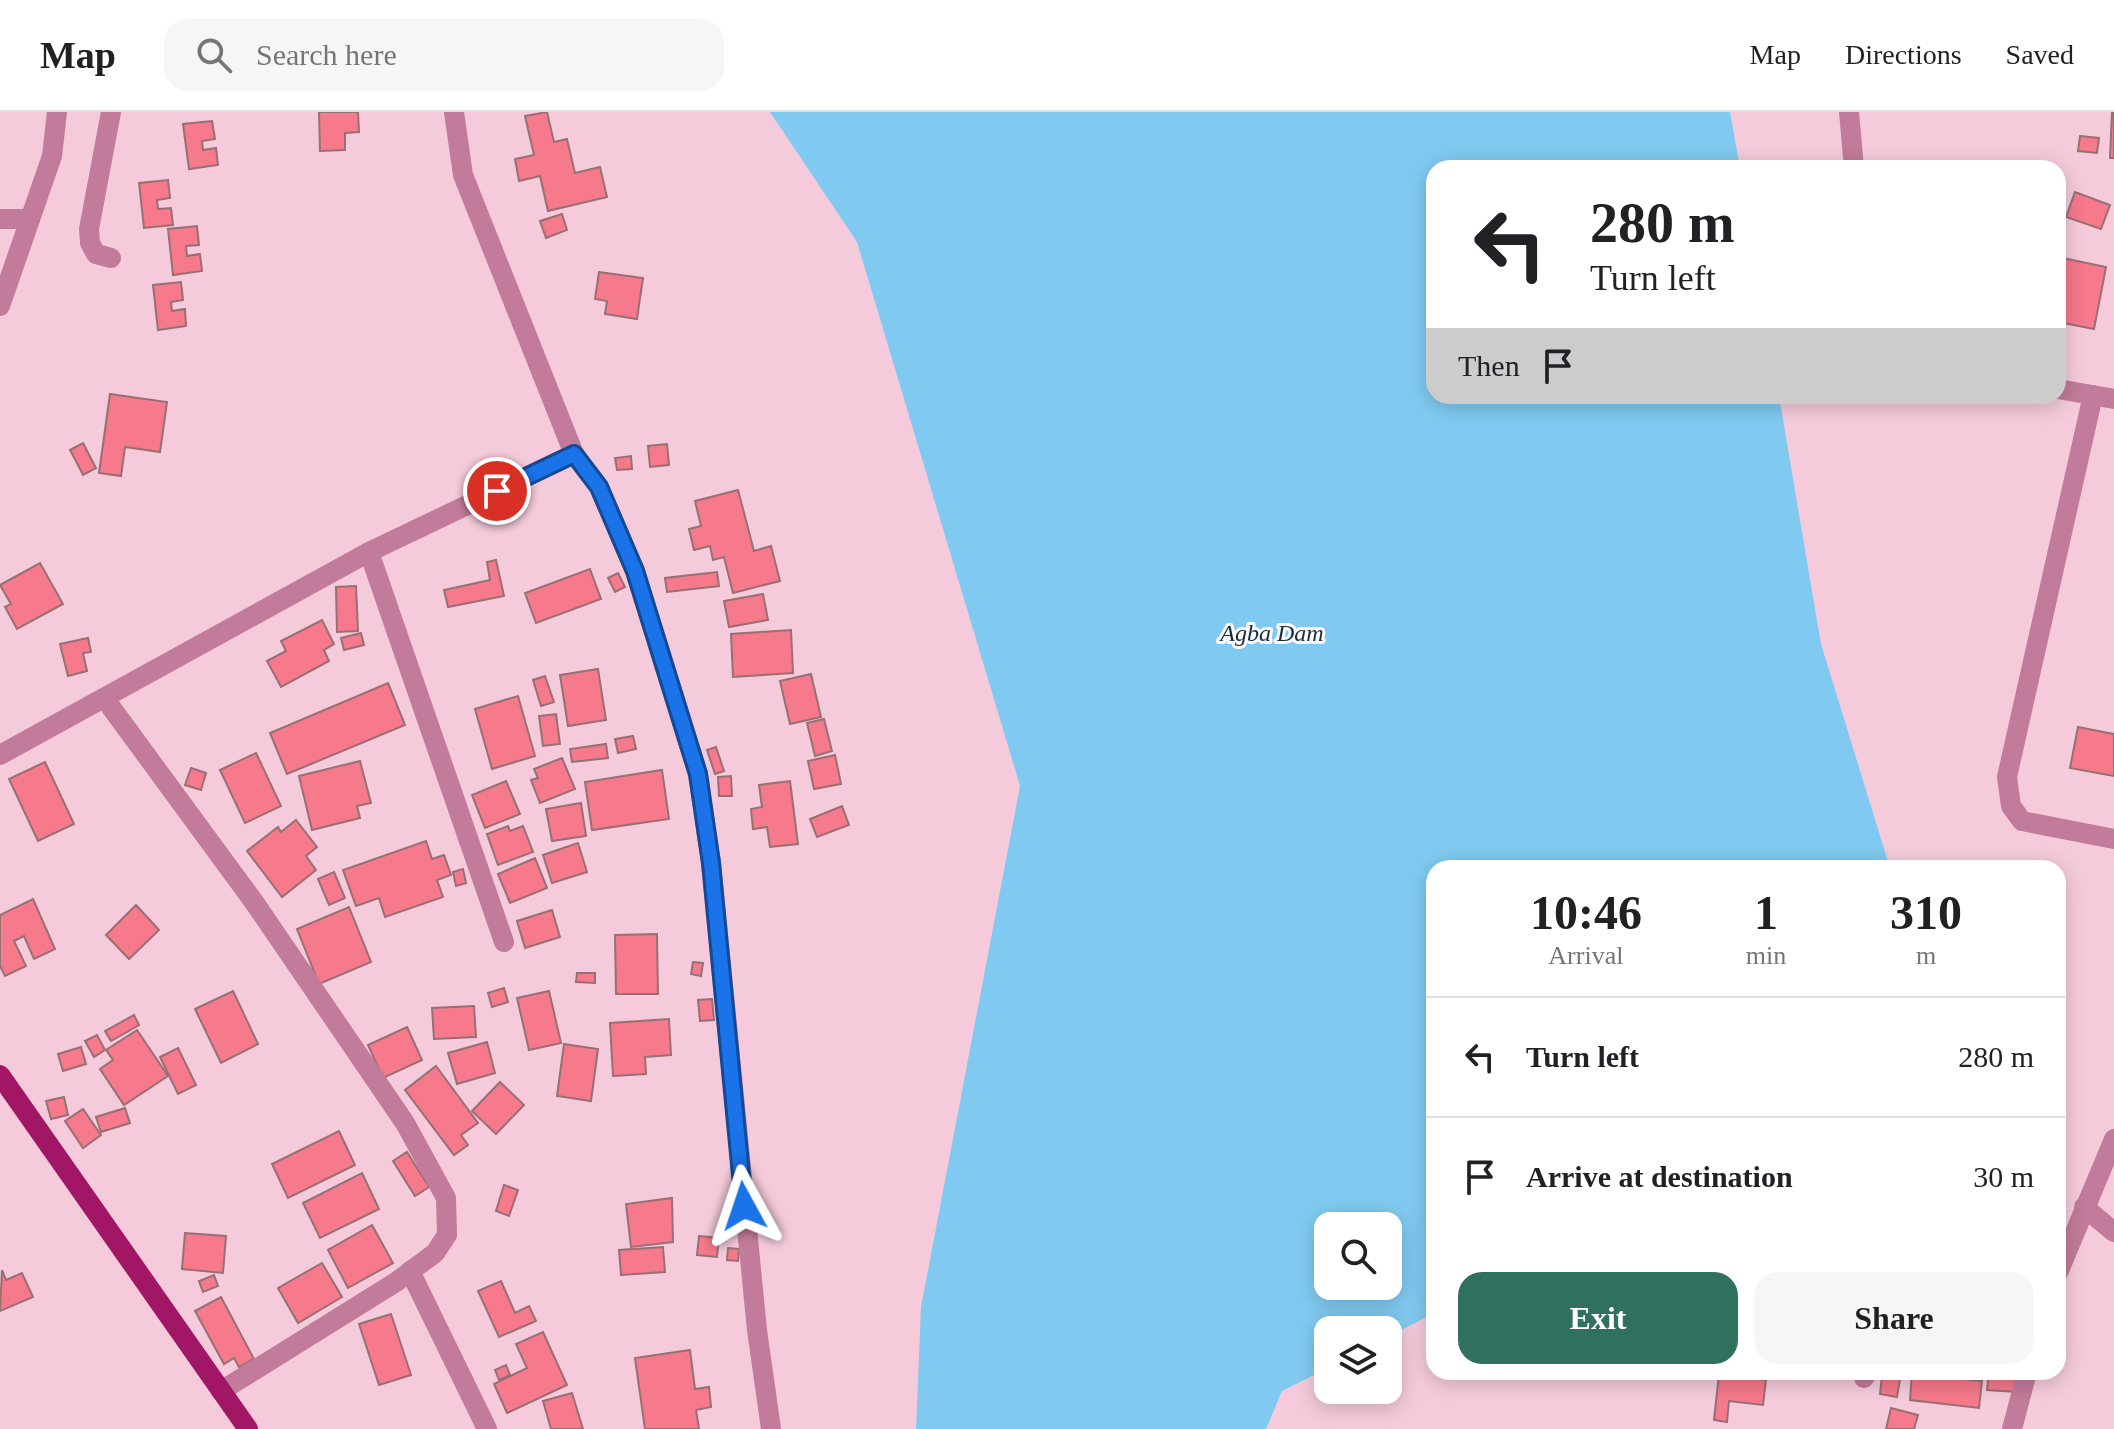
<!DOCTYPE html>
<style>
:root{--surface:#fff;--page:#f6f6f6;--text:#202124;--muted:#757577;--line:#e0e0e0;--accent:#30705e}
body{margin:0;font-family:"Times New Roman",serif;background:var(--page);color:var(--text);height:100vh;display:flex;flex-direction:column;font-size:30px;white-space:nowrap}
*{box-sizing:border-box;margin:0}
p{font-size:26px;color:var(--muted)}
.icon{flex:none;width:44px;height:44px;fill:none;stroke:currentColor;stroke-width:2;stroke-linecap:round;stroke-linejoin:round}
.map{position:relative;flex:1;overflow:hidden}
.side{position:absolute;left:1426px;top:748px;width:640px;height:520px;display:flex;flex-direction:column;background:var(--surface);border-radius:24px;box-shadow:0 4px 20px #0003}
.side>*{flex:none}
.guide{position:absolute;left:1426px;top:48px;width:640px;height:244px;border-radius:24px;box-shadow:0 4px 20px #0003;background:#fff;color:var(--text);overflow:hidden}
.buttons{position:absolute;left:1314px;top:1100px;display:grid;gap:16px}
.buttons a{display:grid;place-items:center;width:88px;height:88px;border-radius:16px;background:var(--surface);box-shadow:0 4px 20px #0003;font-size:40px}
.pin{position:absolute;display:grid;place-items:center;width:68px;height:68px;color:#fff;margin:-34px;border:4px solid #fff;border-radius:50%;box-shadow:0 2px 8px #0007}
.me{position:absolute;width:88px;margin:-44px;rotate:355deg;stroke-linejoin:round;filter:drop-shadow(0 0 6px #0008)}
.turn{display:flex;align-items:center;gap:28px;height:168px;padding:0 32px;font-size:36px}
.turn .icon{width:104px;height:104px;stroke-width:2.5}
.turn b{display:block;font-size:56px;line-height:68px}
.then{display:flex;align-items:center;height:76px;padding:0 32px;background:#0003;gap:16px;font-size:30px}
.eta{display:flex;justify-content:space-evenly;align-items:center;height:136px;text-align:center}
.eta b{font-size:48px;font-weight:600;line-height:56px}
.button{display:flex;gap:16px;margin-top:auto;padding:16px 32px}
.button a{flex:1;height:92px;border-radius:24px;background:var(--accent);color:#fff;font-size:32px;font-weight:600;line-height:92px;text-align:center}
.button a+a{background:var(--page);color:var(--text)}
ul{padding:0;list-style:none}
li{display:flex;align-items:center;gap:24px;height:120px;padding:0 32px;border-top:2px solid var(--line)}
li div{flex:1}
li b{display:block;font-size:30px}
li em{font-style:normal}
header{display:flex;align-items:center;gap:48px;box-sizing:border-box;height:112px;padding:0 40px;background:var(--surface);border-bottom:2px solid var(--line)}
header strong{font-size:38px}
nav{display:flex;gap:44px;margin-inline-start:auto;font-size:28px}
.search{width:560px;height:72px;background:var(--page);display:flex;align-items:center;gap:20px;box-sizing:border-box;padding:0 28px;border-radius:24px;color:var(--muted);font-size:30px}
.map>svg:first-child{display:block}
.water{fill:#80caf1;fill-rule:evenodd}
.building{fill:#f6798c;stroke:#986f73;stroke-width:2}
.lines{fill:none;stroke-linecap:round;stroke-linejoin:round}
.minor{stroke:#c27b9a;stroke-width:20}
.tertiary{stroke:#c27b9a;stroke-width:20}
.primary{stroke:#a11765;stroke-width:20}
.route-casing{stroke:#114b97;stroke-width:20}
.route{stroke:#1a73e8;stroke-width:14}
.labels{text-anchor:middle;stroke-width:6;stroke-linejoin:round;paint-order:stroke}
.water-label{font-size:24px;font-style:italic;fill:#172f3b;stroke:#fcf8fa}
</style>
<header>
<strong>Map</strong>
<div class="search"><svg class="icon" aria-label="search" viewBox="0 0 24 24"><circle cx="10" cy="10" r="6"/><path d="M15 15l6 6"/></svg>Search here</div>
<nav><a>Map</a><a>Directions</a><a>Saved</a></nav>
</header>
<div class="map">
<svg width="2114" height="1317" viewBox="0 0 2114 1317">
<rect width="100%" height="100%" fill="#f5cbdc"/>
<path class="water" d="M770 0H1730L1740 56H1434V284H1779L1821 532 1890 756H1434V1201L1388 1225V1218H1328V1256L1282 1279 1266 1317H916L921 1195 1020 674 857 130ZM1328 1114H1388V1174H1328Z"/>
<g class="building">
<polygon points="319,0 358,0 359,20 345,21 345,38 320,39"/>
<polygon points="547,0 554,30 567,27 575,61 600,55 607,85 548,99 540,64 519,69 515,47 534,43 525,4"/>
<polygon points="2112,0 2114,0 2114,46 2110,46"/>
<polygon points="212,9 215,27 202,29 203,38 216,36 218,53 189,57 183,12"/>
<polygon points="2080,24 2099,26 2097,41 2078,39"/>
<polygon points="168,68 170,86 157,88 158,97 171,96 173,113 144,116 139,71"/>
<polygon points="2075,80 2110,93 2101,117 2066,105"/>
<polygon points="562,102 567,118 546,126 540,109"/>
<polygon points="197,114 199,133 186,134 187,144 200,142 202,159 173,163 168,117"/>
<polygon points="2058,145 2106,155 2094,217 2058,210"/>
<polygon points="599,160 643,166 637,207 605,202 607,189 595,187"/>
<polygon points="181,170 183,188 171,190 172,199 185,197 186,214 158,218 153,173"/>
<polygon points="110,282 167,290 160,340 125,335 121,364 99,361"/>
<polygon points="83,331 96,356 83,363 70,338"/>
<polygon points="667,332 669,353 650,355 648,334"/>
<polygon points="631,344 632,357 617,358 615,346"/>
<polygon points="738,378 754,439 771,434 780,469 733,481 724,445 713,448 710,434 694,438 689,417 701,414 695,389"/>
<polygon points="496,448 504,484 448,495 444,478 490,468 487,450"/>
<polygon points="40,451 63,492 17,517 5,495 11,492 0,473"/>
<polygon points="590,457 601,487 536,511 525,481"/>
<polygon points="717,460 719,474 667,480 665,466"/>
<polygon points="618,461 625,475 615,480 608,466"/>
<polygon points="356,474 358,519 337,520 336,475"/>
<polygon points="763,482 768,508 729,515 724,489"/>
<polygon points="322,508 334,532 324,538 329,549 281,575 267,549 286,539 281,529"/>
<polygon points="791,518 793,561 733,565 731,522"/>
<polygon points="361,521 364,533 344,538 341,526"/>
<polygon points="88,526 91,540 83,541 87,559 68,564 60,532"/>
<polygon points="598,557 606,608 568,614 560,563"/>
<polygon points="811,562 821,605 790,612 780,569"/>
<polygon points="545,564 554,590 541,594 533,568"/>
<polygon points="388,571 405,613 287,662 270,621"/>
<polygon points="518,584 535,644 492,657 475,597"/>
<polygon points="556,602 560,632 543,634 539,604"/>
<polygon points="824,607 832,639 815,644 807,611"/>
<polygon points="2078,615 2114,622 2114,664 2070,656"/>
<polygon points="633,624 636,637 618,641 615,627"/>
<polygon points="606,632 608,646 572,650 570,637"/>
<polygon points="716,635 724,659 715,662 707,638"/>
<polygon points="256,641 281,694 245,711 220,658"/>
<polygon points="835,643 841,672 814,677 808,649"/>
<polygon points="562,646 575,677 540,691 531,668 538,666 534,657"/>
<polygon points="360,649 371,691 357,694 360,706 312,718 299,664"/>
<polygon points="45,650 74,712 38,729 9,667"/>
<polygon points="191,656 206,661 201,678 185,673"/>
<polygon points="662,658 669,707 592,718 585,670"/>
<polygon points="731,664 732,684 719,684 718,665"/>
<polygon points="506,669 520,702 485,716 472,683"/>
<polygon points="790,669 798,732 770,735 767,715 753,717 751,697 762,695 759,673"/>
<polygon points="581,691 586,724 552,729 546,697"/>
<polygon points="842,694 849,713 817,725 810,707"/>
<polygon points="296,708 317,735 306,744 316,758 282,785 247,739 278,715 281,720"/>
<polygon points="508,714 510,719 523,714 533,740 498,753 487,722"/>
<polygon points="426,729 432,747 444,743 451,763 437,768 443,785 385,805 379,786 356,794 343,758"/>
<polygon points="578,731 587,760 552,771 543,743"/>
<polygon points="535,746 547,776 510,791 498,762"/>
<polygon points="463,757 466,771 456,774 453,760"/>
<polygon points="334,760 345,786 329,793 318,767"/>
<polygon points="33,787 55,837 34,847 24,824 14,829 26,854 5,864 0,854 0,803"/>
<polygon points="136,793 159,818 129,847 106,823"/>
<polygon points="349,795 371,850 319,872 297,817"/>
<polygon points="552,798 560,825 525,836 517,809"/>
<polygon points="657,822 658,882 616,882 615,823"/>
<polygon points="693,850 703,851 701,864 691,862"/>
<polygon points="577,861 595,861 595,871 576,870"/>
<polygon points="504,876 508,890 492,895 488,881"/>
<polygon points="233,879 258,932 221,951 195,897"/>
<polygon points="549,879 561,931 529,938 517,886"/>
<polygon points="712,887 714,908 700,909 698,888"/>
<polygon points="474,894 476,925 434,927 432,896"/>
<polygon points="134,903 139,913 111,929 105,919"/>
<polygon points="669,907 671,943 645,945 646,962 613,964 610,911"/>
<polygon points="407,915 422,948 383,966 368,933"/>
<polygon points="137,918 168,964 124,993 100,957 113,948 106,938"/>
<polygon points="97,923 105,938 94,945 85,929"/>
<polygon points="487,930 495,961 457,972 448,941"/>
<polygon points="564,932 598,937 591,989 557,984"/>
<polygon points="81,935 86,952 63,959 58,942"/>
<polygon points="178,936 196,973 178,982 160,945"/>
<polygon points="436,954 478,1011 461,1023 468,1033 454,1043 405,978"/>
<polygon points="500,970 524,993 496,1022 472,999"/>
<polygon points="64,985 68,1003 51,1007 46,989"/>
<polygon points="125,996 130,1011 101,1020 96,1005"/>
<polygon points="83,997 101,1023 83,1036 65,1009"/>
<polygon points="339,1019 355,1053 288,1086 272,1052"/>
<polygon points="407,1040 429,1075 415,1084 393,1049"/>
<polygon points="362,1061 379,1097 320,1126 303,1091"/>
<polygon points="504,1073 518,1078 509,1104 496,1099"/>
<polygon points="672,1086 673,1130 631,1135 626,1092"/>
<polygon points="372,1113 393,1151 348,1176 328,1138"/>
<polygon points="185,1121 226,1124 223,1161 182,1157"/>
<polygon points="699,1124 719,1126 717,1145 697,1143"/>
<polygon points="663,1135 665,1160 621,1163 619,1138"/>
<polygon points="728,1136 739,1137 738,1149 727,1148"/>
<polygon points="322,1151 342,1185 298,1211 278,1176"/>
<polygon points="2,1158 6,1168 22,1161 33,1185 0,1199"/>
<polygon points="214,1163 218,1174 203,1180 199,1169"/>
<polygon points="501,1169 515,1201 529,1194 536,1209 499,1225 478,1179"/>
<polygon points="221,1185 254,1247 239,1255 234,1246 224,1252 195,1199"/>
<polygon points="391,1202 411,1263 379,1273 359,1212"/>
<polygon points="543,1220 567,1273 507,1301 494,1272 527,1256 516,1232"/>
<polygon points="690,1238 695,1277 709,1275 711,1295 696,1298 699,1317 645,1317 635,1246"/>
<polygon points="506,1253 510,1263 499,1268 495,1258"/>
<polygon points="1989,1260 2019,1260 2017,1280 1987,1278"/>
<polygon points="1912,1261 1982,1269 1979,1296 1910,1288"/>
<polygon points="1719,1262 1766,1268 1763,1293 1729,1289 1727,1310 1714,1308"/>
<polygon points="1882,1264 1900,1267 1897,1285 1880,1282"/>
<polygon points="572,1281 583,1317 551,1317 543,1289"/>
<polygon points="1891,1296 1918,1303 1914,1317 1886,1317"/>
</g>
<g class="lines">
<g class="minor">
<polyline points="454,0 463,63 574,342 599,375 635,459 698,662 711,751 757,1218 771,1317"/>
<polyline points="0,107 30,107"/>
<polyline points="111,146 96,142 90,131 89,117 111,0"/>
<polyline points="0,194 52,44 57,0"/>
<polyline points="2093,283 2007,665 2011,694 2022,709 2114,727"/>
<polyline points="369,440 504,830"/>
<polyline points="105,587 254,790 405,1011 446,1086 447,1123 435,1141 396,1170 221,1279"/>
<polyline points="0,643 369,440 574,342"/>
<polyline points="2084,1095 2114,1120"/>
<polyline points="410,1159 487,1317"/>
<polyline points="2058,1161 2114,1027"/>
<polyline points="1864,1266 1868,1260"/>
<polyline points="2012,1317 2027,1260"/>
</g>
<g class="tertiary">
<polyline points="1849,0 1854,56"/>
<polyline points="2058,277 2114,287"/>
</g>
<polyline class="primary" points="0,963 248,1317"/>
</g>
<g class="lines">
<g class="route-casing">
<polyline id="route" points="497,379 574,342 599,375 635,459 698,662 711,751 744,1094"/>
</g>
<use href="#route" class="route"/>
</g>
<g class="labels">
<g class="water-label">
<text x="1272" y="529">Agba Dam</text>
</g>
</g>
</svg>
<div class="buttons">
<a><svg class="icon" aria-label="search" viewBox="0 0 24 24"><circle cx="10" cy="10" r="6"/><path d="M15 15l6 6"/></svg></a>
<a><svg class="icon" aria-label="layers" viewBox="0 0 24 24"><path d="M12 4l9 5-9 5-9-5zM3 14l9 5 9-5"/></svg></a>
</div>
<div class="pin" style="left:497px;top:379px;background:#d93025"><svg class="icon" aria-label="arrive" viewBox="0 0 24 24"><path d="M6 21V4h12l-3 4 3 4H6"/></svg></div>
<svg class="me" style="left:744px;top:1094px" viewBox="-20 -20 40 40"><path d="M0-17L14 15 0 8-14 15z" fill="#1a73e8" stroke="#fff" stroke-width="4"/></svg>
<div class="guide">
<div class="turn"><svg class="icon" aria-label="left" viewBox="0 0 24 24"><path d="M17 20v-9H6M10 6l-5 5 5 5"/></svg><div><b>280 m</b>Turn left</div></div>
<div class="then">Then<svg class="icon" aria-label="arrive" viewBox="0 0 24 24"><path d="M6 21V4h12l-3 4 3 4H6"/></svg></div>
</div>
<section class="side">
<div class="eta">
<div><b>10:46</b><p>Arrival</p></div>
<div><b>1</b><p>min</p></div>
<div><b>310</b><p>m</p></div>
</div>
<ul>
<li><svg class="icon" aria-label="left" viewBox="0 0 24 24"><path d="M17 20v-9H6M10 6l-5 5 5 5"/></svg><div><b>Turn left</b></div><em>280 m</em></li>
<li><svg class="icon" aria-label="arrive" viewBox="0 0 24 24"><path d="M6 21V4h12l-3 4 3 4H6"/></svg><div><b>Arrive at destination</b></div><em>30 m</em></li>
</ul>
<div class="button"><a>Exit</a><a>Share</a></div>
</section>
</div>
